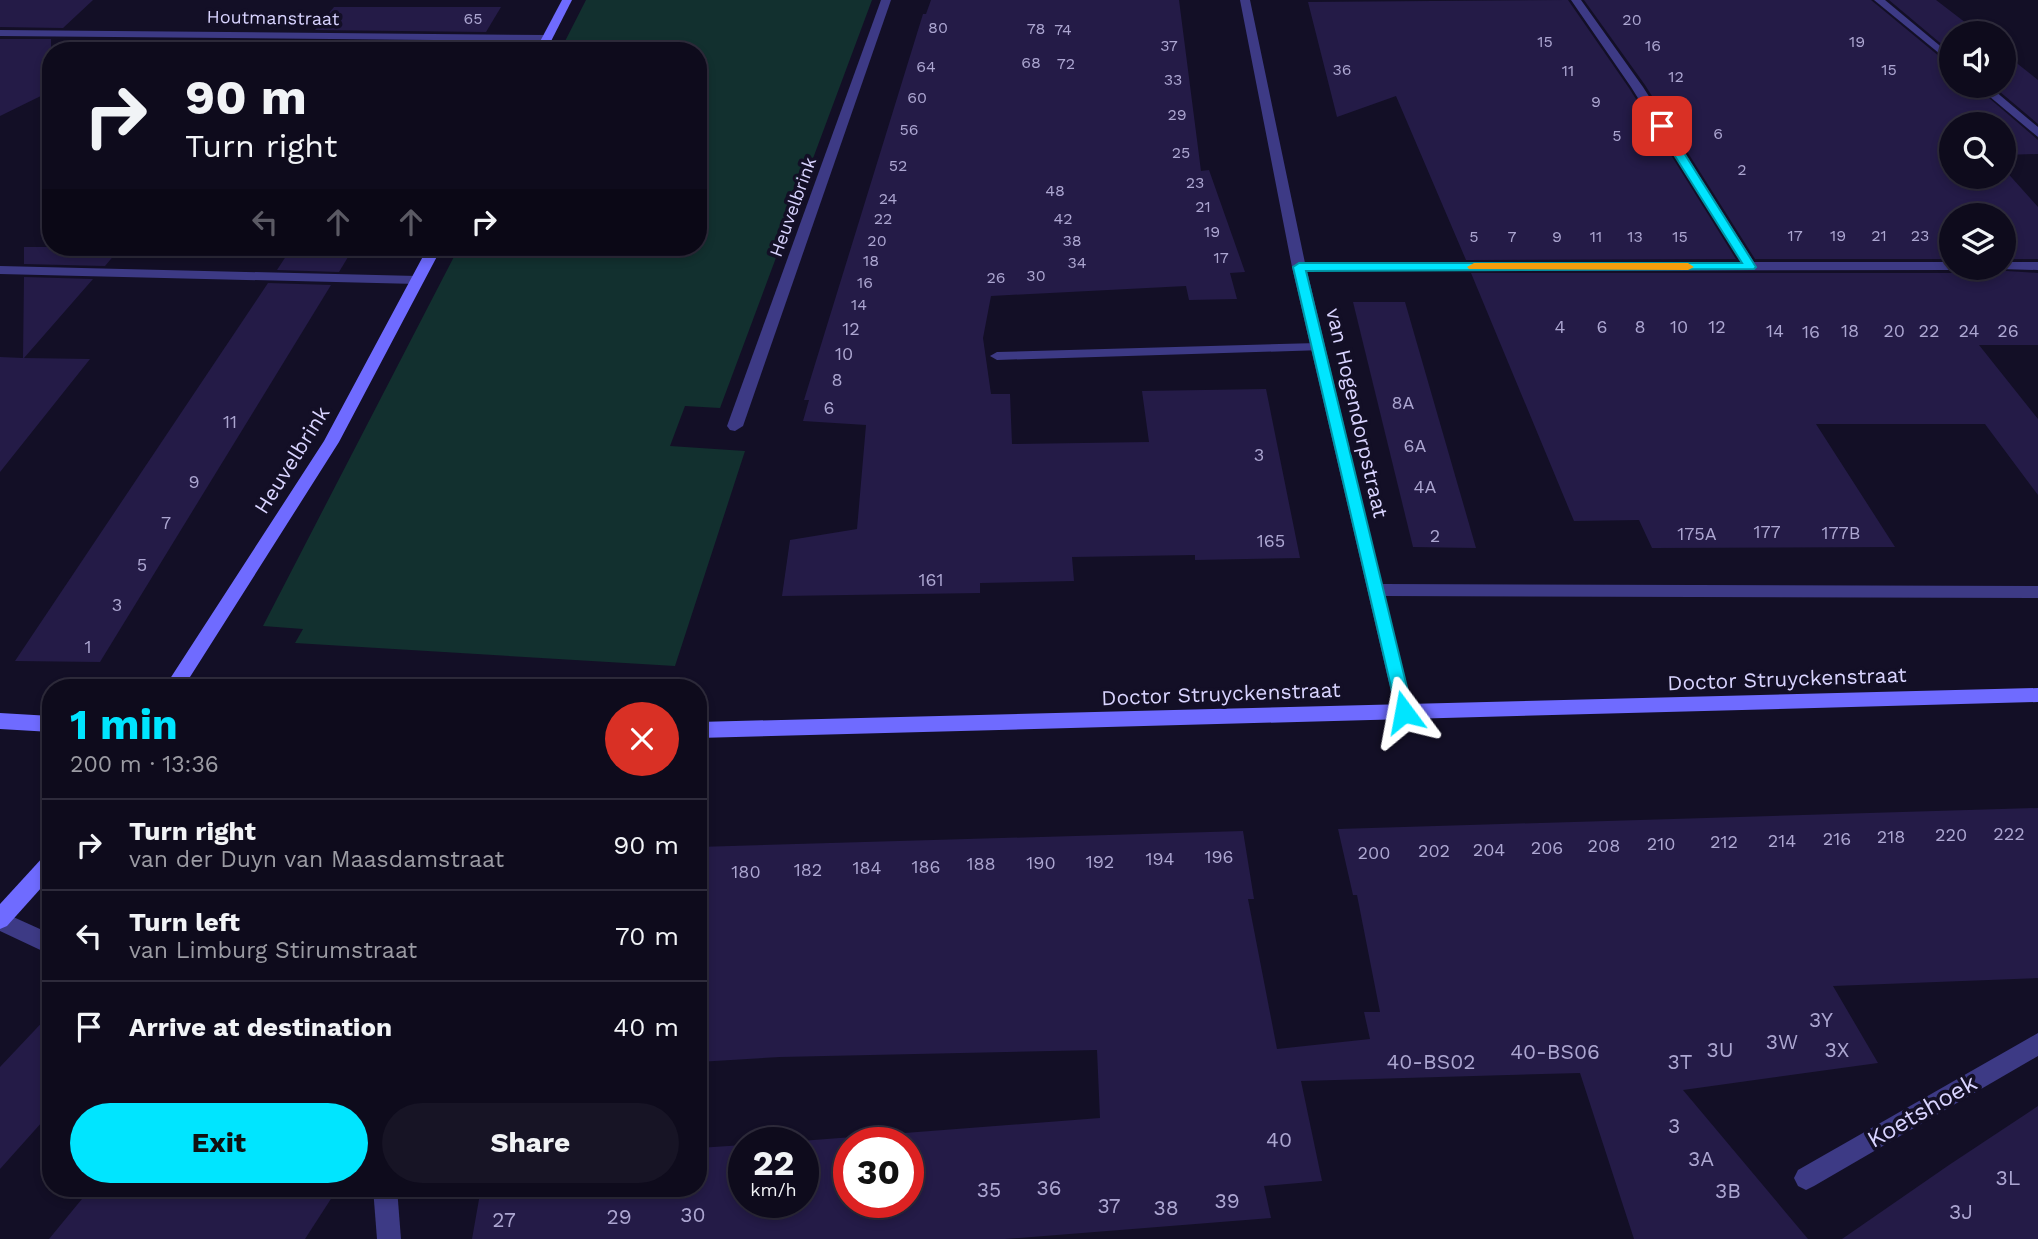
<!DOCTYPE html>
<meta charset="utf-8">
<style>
:root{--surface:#0e0b1c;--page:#171425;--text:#f1f3f6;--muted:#9b9ba3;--line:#2e2b3b;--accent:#00e5ff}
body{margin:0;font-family:"Work Sans",sans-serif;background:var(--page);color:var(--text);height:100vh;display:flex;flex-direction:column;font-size:26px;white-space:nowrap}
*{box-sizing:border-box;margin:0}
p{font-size:23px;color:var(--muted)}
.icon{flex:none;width:38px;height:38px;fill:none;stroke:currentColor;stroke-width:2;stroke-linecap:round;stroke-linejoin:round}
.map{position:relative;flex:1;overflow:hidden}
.drawer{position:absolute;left:42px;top:679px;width:665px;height:518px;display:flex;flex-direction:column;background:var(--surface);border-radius:28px;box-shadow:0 4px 10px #0003,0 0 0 2px var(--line)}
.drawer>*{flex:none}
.banner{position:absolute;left:42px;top:42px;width:665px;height:214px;border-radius:28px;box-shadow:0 4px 10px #0003,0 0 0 2px var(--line);background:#0e0b1c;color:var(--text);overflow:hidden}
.fabs{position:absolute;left:1939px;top:21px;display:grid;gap:14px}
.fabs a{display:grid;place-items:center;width:77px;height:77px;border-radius:50%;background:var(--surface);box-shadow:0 4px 10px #0003,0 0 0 2px var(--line);font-size:35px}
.speed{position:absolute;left:728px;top:1127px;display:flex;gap:14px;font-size:35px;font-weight:700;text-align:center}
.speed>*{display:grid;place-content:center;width:91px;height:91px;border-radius:50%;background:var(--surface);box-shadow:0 4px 10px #0003,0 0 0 2px var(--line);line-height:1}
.speed small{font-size:18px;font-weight:400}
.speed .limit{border:10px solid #d22;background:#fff;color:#111}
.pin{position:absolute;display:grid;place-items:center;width:60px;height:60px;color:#fff;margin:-30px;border-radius:14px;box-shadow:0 4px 10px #0006}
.me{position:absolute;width:77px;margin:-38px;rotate:347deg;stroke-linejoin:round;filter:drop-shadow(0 0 5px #0008)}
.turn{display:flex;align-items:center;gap:24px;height:147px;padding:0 28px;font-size:32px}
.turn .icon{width:91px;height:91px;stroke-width:2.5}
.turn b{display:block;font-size:49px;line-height:60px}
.lanes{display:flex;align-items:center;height:66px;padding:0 28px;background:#0003;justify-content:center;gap:35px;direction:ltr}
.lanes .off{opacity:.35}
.round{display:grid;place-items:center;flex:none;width:74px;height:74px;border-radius:37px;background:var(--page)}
.head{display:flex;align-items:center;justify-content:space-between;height:119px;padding:0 28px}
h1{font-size:42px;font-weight:700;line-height:52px;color:var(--accent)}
.action{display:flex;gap:14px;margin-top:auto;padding:14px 28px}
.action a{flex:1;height:80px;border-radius:42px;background:var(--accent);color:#111;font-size:28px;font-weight:700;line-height:80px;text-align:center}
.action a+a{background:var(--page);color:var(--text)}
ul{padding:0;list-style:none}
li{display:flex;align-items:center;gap:21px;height:91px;padding:0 28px;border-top:2px solid var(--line)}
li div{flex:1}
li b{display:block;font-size:26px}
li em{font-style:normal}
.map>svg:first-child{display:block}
.green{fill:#12302f}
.building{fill:#241b47;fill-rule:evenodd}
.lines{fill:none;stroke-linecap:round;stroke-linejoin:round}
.lane{fill:#3d3a85;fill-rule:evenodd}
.street{fill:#3d3a85;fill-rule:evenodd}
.secondary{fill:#6f6bff;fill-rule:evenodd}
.route{fill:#00e5ff;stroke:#0095a6;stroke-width:2}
.slow{fill:#f59e0b}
.labels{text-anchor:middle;stroke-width:7;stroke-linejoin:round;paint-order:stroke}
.far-number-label{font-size:16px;fill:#aca6d1}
.far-street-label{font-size:18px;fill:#d9d4ff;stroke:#130f26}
.number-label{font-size:18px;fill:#aca6d1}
.street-label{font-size:21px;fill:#d9d4ff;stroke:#130f26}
.near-number-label{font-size:21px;fill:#aca6d1}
.near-street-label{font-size:24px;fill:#d9d4ff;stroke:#130f26}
</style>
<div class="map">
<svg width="2038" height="1239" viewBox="0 0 2038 1239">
<rect width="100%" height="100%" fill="#130f26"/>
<polygon class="green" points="586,0 872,0 720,408 685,406 670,446 745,451 675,666 295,643 303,629 263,626 459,247 698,247 698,51 560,51"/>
<g class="building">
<polygon points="0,0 93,0 63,28 0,27"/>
<polygon points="931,0 1179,0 1201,171 1209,170 1245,272 1230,273 1237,299 1189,300 1186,286 991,296 983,338 991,394 1010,394 1012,444 1149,442 1142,391 1266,389 1300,558 1195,560 1195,555 1072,557 1074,581 980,583 980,593 782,596 790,540 857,529 866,425 803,421 809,400 804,400 923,14 926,14"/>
<polygon points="1568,0 1629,88 1736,259 1466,260 1396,96 1337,117 1308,2"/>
<polygon points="1584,0 1871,0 1951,66 1951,86 1975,86 2038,140 2038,154 2004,155 2004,124 1951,124 1951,177 2004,177 2004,169 2038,207 2038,259 2004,259 2004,215 1951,215 1951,259 1755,259 1645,85"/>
<polygon points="1889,0 1936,0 1979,33 1951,33 1951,52"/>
<polygon points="334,7 501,7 486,32 315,30"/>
<polygon points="0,39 51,39 51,91 0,116"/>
<polygon points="306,41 480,43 475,51 298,51"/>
<polygon points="2004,53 2038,80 2038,124 1993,86 2004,86"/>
<polygon points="24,247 121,247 105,266 24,264"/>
<polygon points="292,247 354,247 339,272 277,270"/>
<polygon points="1959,268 2038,273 2038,345 1979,345 2038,419 2038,495 1985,424 1816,424 1895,547 1652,548 1639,520 1574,521 1471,273 1951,273"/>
<polygon points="24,277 93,279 24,358 90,359 0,472 0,357 23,358"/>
<polygon points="268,283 331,285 100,662 15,661"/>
<polygon points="1353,302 1405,302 1476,548 1413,547"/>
<path d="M2038 808V978L1833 986 1878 1063 1683 1090 1808 1239H1634L1580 1073 1301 1081 1322 1181 1264 1186 1271 1218 1005 1239H472L481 1188H698V1148L744 1145V1202H803V1143H775L1100 1118 1097 1050 780 1057 698 1062V847L1243 831 1254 899H1248L1277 1049 1370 1039 1364 1012H1380L1357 895H1353L1338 829ZM849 1143H908V1202H849Z"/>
<polygon points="51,1013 51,1112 0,1169 0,1067"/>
<polygon points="2038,1106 2038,1239 1842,1239 1949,1165"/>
<polygon points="91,1188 338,1188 305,1239 49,1239"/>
</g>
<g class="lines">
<g class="lane">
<polygon points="1318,343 1325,347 1323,350 997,360 990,356 997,352"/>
<polygon points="2038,1033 2038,1056 1814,1186 1806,1190 1798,1186 1794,1178 1798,1170"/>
</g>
<g class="street">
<polygon points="881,0 891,0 743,426 735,431 730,430 727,426"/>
<polygon points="1240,0 1250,0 1305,263 1741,262 1631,87 1571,0 1581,0 1643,87 1754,262 1951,262 1951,268 1956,268 1951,270 1307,271 1382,584 2038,586 2038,598 1385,596 1413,712 1411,717 1397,717 1292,267"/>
<polygon points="1874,0 1885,0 1951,55 1951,63"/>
<polygon points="0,30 547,35 552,38 547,41 0,36"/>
<polygon points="1977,86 1989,86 2038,127 2038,137"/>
<polygon points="2004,262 2038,262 2038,270 1999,269 2004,268"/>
<polygon points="0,266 417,276 424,280 417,284 0,274"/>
<polygon points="0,911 51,934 51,955 0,931"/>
<polygon points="373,1188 397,1188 401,1239 377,1239"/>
</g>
<g class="secondary">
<polygon points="562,0 572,0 546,51 535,51"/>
<polygon points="428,247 442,247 339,442 183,688 164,688 324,441"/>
<polygon points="2038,688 2038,702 698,738 698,722"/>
<polygon points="0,713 51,716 51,732 0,729"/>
<polygon points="51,853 51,877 7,926 0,929 0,904 44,856"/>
</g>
</g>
<polygon class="route" points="1658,124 1667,126 1756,267 1754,269 1306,271 1413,712 1404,719 1398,717 1293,267 1299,263 1742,263 1656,126"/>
<polygon class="slow" points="1474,263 1688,263 1694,267 1688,270 1469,269 1467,267"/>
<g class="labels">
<g class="far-number-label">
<text x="473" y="24">65</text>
<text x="1632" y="25">20</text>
<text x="938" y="33">80</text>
<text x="1036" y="34">78</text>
<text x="1063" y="35">74</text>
<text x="1545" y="47">15</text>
<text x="1857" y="47">19</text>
<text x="1169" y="51">37</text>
<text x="1653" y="51">16</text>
<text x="1031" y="68">68</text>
<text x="1066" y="69">72</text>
<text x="926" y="72">64</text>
<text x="1342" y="75">36</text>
<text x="1889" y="75">15</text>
<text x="1568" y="76">11</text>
<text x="1676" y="82">12</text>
<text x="1173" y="85">33</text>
<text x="917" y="103">60</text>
<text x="1596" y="107">9</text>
<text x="1177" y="120">29</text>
<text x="909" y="135">56</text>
<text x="1718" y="139">6</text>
<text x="1617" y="141">5</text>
<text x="1181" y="158">25</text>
<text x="898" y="171">52</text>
<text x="1742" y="175">2</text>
<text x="1195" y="188">23</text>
<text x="1055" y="196">48</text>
<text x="888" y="204">24</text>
<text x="1203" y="212">21</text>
<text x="883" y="224">22</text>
<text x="1063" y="224">42</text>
<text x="1212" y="237">19</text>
<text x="1795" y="241">17</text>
<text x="1838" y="241">19</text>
<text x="1879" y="241">21</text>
<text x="1920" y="241">23</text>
<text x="1474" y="242">5</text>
<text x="1512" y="242">7</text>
<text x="1557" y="242">9</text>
<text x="1596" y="242">11</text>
<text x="1635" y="242">13</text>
<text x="1680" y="242">15</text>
<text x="877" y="246">20</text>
<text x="1072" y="246">38</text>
<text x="1221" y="263">17</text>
<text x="871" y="266">18</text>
<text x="1077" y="268">34</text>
<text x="1036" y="281">30</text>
<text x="996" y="283">26</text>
<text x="865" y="288">16</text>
<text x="859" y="310">14</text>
</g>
<g class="far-street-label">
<text transform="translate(273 18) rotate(1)" y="6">Houtmanstraat</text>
<text transform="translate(793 207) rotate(-70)" y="6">Heuvelbrink</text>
</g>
<g class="number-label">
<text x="1560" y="333">4</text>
<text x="1602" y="333">6</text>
<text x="1640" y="333">8</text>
<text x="1679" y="333">10</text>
<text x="1717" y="333">12</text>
<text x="851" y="335">12</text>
<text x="1775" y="337">14</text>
<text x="1850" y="337">18</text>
<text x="1894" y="337">20</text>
<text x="1929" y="337">22</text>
<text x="1969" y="337">24</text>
<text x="2008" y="337">26</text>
<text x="1811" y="338">16</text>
<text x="844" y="360">10</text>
<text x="837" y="386">8</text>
<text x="1403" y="409">8A</text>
<text x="829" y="414">6</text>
<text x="230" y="428">11</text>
<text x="1415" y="452">6A</text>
<text x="1259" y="461">3</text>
<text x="194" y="488">9</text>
<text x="1425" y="493">4A</text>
<text x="166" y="529">7</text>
<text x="1767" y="538">177</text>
<text x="1841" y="539">177B</text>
<text x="1697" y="540">175A</text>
<text x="1435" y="542">2</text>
<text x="1271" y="547">165</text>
<text x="142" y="571">5</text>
<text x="931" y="586">161</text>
<text x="117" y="611">3</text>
<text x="88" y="653">1</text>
<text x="2009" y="840">222</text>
<text x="1951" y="841">220</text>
<text x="1891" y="843">218</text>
<text x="1837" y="845">216</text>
<text x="1782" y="847">214</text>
<text x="1724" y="848">212</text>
<text x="1661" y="850">210</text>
<text x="1604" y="852">208</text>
<text x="1547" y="854">206</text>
<text x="1489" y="856">204</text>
<text x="1434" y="857">202</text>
<text x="1374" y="859">200</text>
<text x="1219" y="863">196</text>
<text x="1160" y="865">194</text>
<text x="1100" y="868">192</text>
<text x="1041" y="869">190</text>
<text x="981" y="870">188</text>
<text x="926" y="873">186</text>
<text x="867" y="874">184</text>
<text x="808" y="876">182</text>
<text x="746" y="878">180</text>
</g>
<g class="street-label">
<text transform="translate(1357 413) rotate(77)" y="7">van Hogendorpstraat</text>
<text transform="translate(292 460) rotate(-58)" y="7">Heuvelbrink</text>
<text transform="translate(1787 679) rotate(-2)" y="7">Doctor Struyckenstraat</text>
<text transform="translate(1221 694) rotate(-2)" y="7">Doctor Struyckenstraat</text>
</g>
<g class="near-number-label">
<text x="1821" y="1027">3Y</text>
<text x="1782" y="1049">3W</text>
<text x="1720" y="1057">3U</text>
<text x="1837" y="1057">3X</text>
<text x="1555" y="1059">40-BS06</text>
<text x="1431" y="1069">40-BS02</text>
<text x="1680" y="1069">3T</text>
<text x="1674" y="1133">3</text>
<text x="1279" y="1147">40</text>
<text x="1701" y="1166">3A</text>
<text x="2008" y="1185">3L</text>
<text x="1049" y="1195">36</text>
<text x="989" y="1197">35</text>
<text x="1728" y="1198">3B</text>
<text x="1227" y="1208">39</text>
<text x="1109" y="1213">37</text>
<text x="1166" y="1215">38</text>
<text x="1961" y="1219">3J</text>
<text x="693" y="1222">30</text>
<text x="619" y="1224">29</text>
<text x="504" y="1227">27</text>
</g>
<g class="near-street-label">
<text transform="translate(1922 1111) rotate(-30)" y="8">Koetshoek</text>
</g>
</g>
</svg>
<div class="fabs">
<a><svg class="icon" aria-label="sound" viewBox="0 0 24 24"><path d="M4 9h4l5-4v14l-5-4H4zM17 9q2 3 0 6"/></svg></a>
<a><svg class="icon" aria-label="search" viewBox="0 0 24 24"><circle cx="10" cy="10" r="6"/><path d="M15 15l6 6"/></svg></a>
<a><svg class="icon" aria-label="layers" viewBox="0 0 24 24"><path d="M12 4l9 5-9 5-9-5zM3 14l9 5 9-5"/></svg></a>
</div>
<div class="speed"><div>22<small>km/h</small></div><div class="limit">30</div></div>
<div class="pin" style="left:1662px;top:126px;background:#d93025"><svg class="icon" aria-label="arrive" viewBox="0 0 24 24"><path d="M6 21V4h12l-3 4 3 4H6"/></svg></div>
<svg class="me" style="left:1404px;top:712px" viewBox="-20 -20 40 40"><path d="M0-17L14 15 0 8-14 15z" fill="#00e5ff" stroke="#fff" stroke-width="4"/></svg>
<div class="banner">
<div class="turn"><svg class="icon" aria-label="right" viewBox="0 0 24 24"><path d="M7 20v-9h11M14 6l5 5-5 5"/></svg><div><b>90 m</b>Turn right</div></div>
<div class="lanes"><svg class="icon off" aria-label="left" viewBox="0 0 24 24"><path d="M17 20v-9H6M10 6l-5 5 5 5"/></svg><svg class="icon off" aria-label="ahead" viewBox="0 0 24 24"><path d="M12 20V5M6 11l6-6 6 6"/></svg><svg class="icon off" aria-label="ahead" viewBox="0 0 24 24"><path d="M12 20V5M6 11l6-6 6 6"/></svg><svg class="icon" aria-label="right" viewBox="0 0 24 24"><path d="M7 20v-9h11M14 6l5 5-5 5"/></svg></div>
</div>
<section class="drawer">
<div class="head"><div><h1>1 min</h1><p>200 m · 13:36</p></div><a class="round" style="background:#d93025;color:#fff"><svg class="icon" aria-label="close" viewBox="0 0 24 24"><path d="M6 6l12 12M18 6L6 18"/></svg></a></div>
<ul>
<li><svg class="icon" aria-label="right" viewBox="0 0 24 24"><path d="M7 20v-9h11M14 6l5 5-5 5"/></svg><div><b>Turn right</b><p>van der Duyn van Maasdamstraat</p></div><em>90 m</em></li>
<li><svg class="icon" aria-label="left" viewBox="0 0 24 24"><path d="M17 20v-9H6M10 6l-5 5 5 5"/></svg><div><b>Turn left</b><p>van Limburg Stirumstraat</p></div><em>70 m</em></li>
<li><svg class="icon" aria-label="arrive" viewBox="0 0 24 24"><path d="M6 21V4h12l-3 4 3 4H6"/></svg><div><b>Arrive at destination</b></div><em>40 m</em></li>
</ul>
<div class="action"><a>Exit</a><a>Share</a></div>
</section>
</div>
